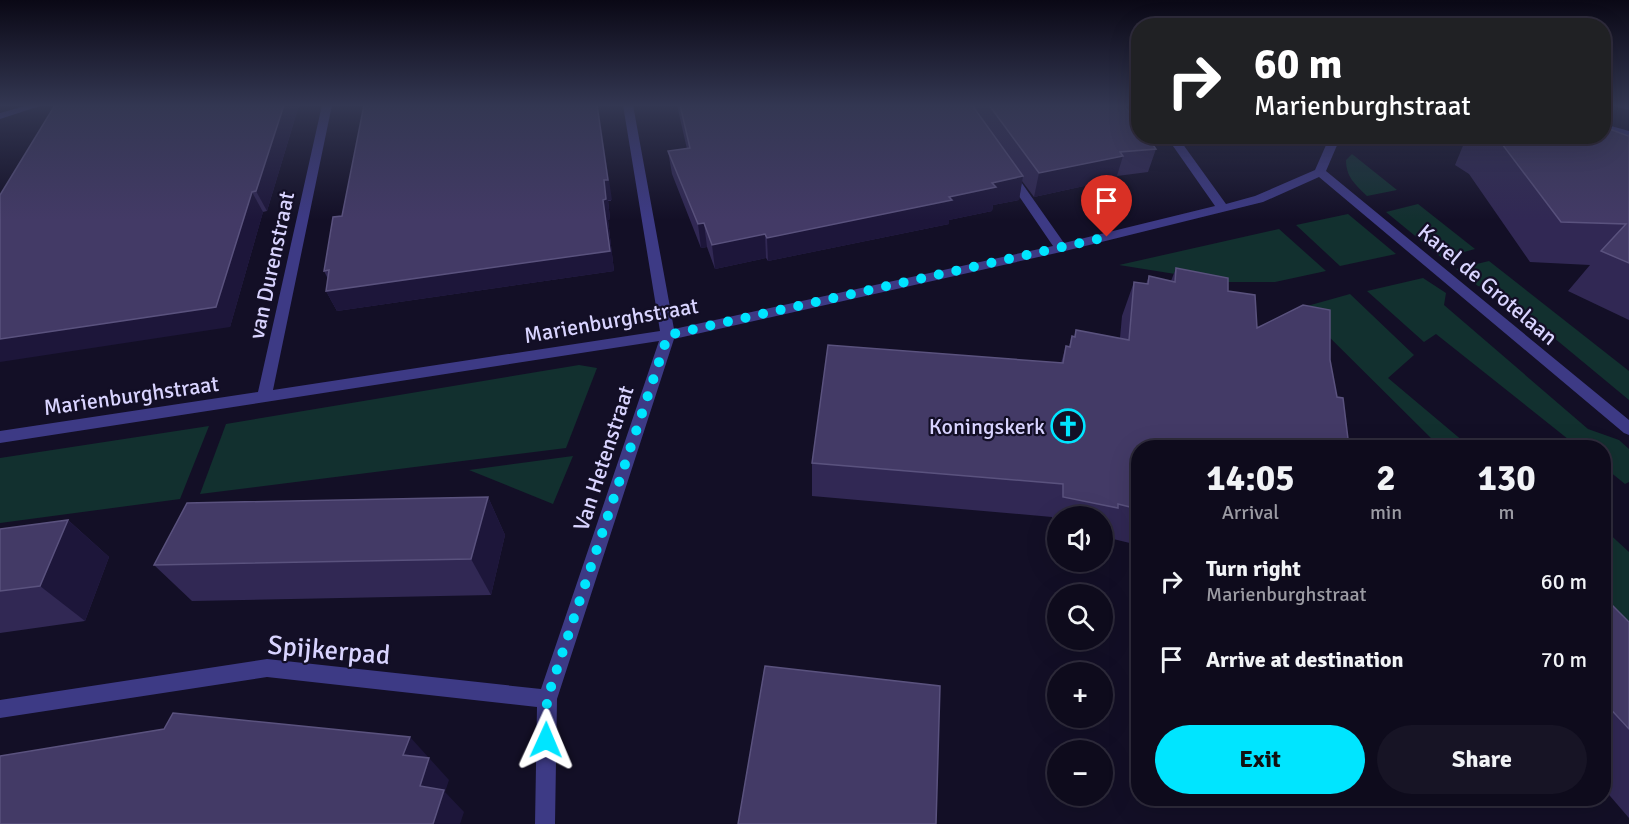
<!DOCTYPE html>
<meta charset="utf-8">
<style>
:root{--surface:#0e0b1c;--page:#171425;--text:#f1f3f6;--muted:#9b9ba3;--line:#2e2b3b;--accent:#00e5ff}
body{margin:0;font-family:Signika,sans-serif;background:var(--page);color:var(--text);height:100vh;display:flex;flex-direction:column;font-size:22px;white-space:nowrap}
*{box-sizing:border-box;margin:0}
p{font-size:20px;color:var(--muted)}
.icon{flex:none;width:33px;height:33px;fill:none;stroke:currentColor;stroke-width:2;stroke-linecap:round;stroke-linejoin:round}
.map{position:relative;flex:1;overflow:hidden}
.side{position:absolute;left:1131px;top:440px;width:480px;height:366px;display:flex;flex-direction:column;background:var(--surface);border-radius:24px;box-shadow:0 6px 24px #0002,0 0 0 2px var(--line)}
.side>*{flex:none}
.hud{position:absolute;left:1131px;top:18px;width:480px;height:126px;border-radius:24px;box-shadow:0 6px 24px #0002,0 0 0 2px var(--line);background:#202124;color:#fff;overflow:hidden}
.buttons{position:absolute;left:1047px;top:506px;display:grid;gap:12px}
.buttons a{display:grid;place-items:center;width:66px;height:66px;border-radius:50%;background:var(--surface);box-shadow:0 6px 24px #0002,0 0 0 2px var(--line);font-size:30px}
.pin{position:absolute;display:grid;place-items:center;width:51px;height:51px;color:#fff;margin:-62px -26px;border-radius:50% 50% 50% 0;rotate:-45deg;box-shadow:0 0 6px #0007}
.pin .icon{rotate:45deg}
.me{position:absolute;width:66px;margin:-33px;rotate:1deg;stroke-linejoin:round;filter:drop-shadow(0 0 4px #0008)}
.turn{display:flex;align-items:center;gap:21px;height:126px;padding:0 24px;font-size:27px}
.turn .icon{width:78px;height:78px;stroke-width:2.5}
.turn b{display:block;font-size:42px;line-height:51px}
.eta{display:flex;justify-content:space-evenly;align-items:center;height:102px;text-align:center}
.eta b{font-size:36px;font-weight:700;line-height:42px}
.action{display:flex;gap:12px;margin-top:auto;padding:12px 24px}
.action a{flex:1;height:69px;border-radius:36px;background:var(--accent);color:#111;font-size:24px;font-weight:700;line-height:69px;text-align:center}
.action a+a{background:var(--page);color:var(--text)}
ul{padding:0;list-style:none}
li{display:flex;align-items:center;gap:18px;height:78px;padding:0 24px}
li div{flex:1}
li b{display:block;font-size:22px}
li em{font-style:normal}
.map>svg:first-child{display:block}
.green{fill:#12302f}
.lines{fill:none;stroke-linecap:round;stroke-linejoin:round}
.minor{fill:#3d3a85;fill-rule:evenodd}
.wall{fill:#312854}
.shaded-wall{fill:#1d163a}
.building{fill:#433a66;stroke:#5a527e;stroke-width:1.5}
.route{stroke:#00e5ff;stroke-width:10;stroke-dasharray:0 18}
.labels{text-anchor:middle;stroke-width:4.5;stroke-linejoin:round;paint-order:stroke}
.street-label{font-size:22px;fill:#d9d4ff;stroke:#130f26}
.poi-label{font-size:22px;fill:#d9d4ff;stroke:#130f26;text-anchor:end}
.near-street-label{font-size:27px;fill:#d9d4ff;stroke:#130f26}
</style>
<div class="map">
<svg width="1629" height="824" viewBox="0 0 1629 824">
<rect width="100%" height="100%" fill="#130f26"/>
<g class="green">
<path d="M1352 154 1397 190 1367 196C1355 184 1346 177 1346 160Z"/>
<polygon points="1418,204 1475,249 1442,258 1386,212"/>
<polygon points="1348,214 1396,254 1340,266 1296,225"/>
<polygon points="1279,229 1326,271 1275,282 1225,282 1119,265"/>
<polygon points="1489,261 1629,371 1629,400 1500,293 1478,286 1456,269"/>
<polygon points="1423,278 1446,293 1444,305 1588,429 1619,440 1629,449 1629,482 1625,484 1604,467 1604,447 1578,447 1436,334 1424,342 1367,291"/>
<polygon points="1350,294 1414,355 1388,378 1470,447 1440,447 1300,308"/>
<polygon points="579,365 597,368 566,448 200,494 226,424"/>
<polygon points="209,426 180,499 0,523 0,458"/>
<polygon points="573,456 553,504 469,470"/>
<polygon points="1604,529 1629,552 1629,635 1604,609"/>
</g>
<g class="lines">
<g class="minor">
<polygon points="28,105 43,105 0,119 0,113"/>
<polygon points="322,105 332,105 273,390 660,331 623,105 633,105 674,329 1053,246 1004,174 1006,172 1014,172 1064,243 1215,206 1166,136 1177,136 1226,204 1255,196 1315,170 1330,136 1341,136 1326,171 1629,420 1629,435 1624,433 1319,177 1263,202 1061,252 674,339 557,699 555,824 535,824 537,707 267,677 0,718 0,700 267,659 541,689 659,341 0,443 0,431 258,392"/>
<polygon points="1604,105 1610,105 1608,110 1604,111"/>
<polygon points="1616,105 1629,105 1629,110 1617,107"/>
<polygon points="1604,124 1629,131 1629,137 1604,130"/>
</g>
</g>
<g class="wall">
<polygon points="55,105 299,105 267,211 263,212 230,327"/>
<polygon points="677,105 1124,105 1156,149 1148,172 1117,176 1116,179 1034,197 1022,181 1019,200 993,205 992,211 949,220 949,224 768,261 766,258 715,269 707,247 701,248 672,174 668,151 687,149"/>
<polygon points="1629,135 1629,320 1568,291 1590,265 1530,262 1469,174 1455,165 1467,136 1628,136"/>
<polygon points="608,200 610,219 608,220 614,271 337,311 326,291 328,279 324,271 333,217 612,200"/>
<polygon points="1176,268 1228,278 1138,447 1138,545 1105,537 1104,541 1102,540 1102,516 1058,516 1058,531 1051,529 1052,517 812,496 812,463 1061,363 1066,346 1069,346 1072,336 1074,337 1076,330 1120,338 1122,316 1134,282 1146,284 1149,276 1171,281"/>
<polygon points="488,497 505,535 491,595 192,601 154,565"/>
<polygon points="68,520 109,557 85,621 0,633 0,529"/>
<polygon points="1604,597 1629,622 1629,818 1604,789"/>
</g>
<g class="shaded-wall">
<polygon points="284,105 299,105 267,211 256,191"/>
<polygon points="597,105 598,105 612,200 608,200 610,219 608,220 614,271 337,311 326,291 603,200"/>
<polygon points="1123,156 1116,179 1034,197 1039,173"/>
<polygon points="1023,176 1019,200 993,205 992,211 949,220 949,224 768,261 767,238 949,197 992,183"/>
<polygon points="252,192 263,212 230,327 0,362 0,339"/>
<polygon points="704,223 707,247 701,248 698,224"/>
<polygon points="765,234 766,258 715,269 712,245"/>
<polygon points="488,497 505,535 491,595 471,559"/>
<polygon points="68,520 109,557 85,621 40,586"/>
<polygon points="410,737 449,780 445,792 464,812 460,824 433,824 420,786 403,755"/>
</g>
<g class="building">
<polygon points="55,105 284,105 256,191 252,192 216,307 0,339 0,195"/>
<polygon points="364,105 597,105 608,180 604,180 606,199 603,200 610,251 326,291 329,270 324,271 333,217 342,216"/>
<polygon points="680,105 972,105 1023,176 992,183 996,187 949,197 952,200 767,238 765,234 712,245 704,223 698,224 668,151 690,148"/>
<polygon points="989,105 1124,105 1138,125 1138,136 1147,136 1156,149 1120,152 1123,156 1039,173"/>
<polygon points="1604,127 1628,136 1629,135 1629,263 1601,251 1626,224 1561,222 1496,136 1604,136"/>
<polygon points="1176,268 1228,278 1228,291 1255,295 1257,328 1303,305 1330,310 1330,360 1337,397 1343,398 1349,447 1138,447 1138,509 1118,504 1118,508 1063,497 1063,484 812,463 828,345 1063,363 1066,346 1070,347 1072,336 1075,337 1076,330 1129,340 1134,282 1148,284 1149,276 1175,282"/>
<polygon points="488,497 471,559 154,565 187,503"/>
<polygon points="68,520 40,586 0,591 0,529"/>
<polygon points="1604,597 1629,622 1629,729 1604,702"/>
<polygon points="765,666 940,686 936,824 738,824"/>
<polygon points="173,713 410,737 403,755 429,758 420,786 444,790 433,824 0,824 0,756 164,729"/>
</g>
<linearGradient id="sky" x2="0" y2="1"><stop stop-color="#0a0815"/><stop offset="0.48" stop-color="#333752"/><stop offset="1" stop-color="#333752" stop-opacity="0"/></linearGradient>
<rect width="1629" height="220" fill="url(#sky)"/>
<g class="lines">
<polyline class="route" points="546,740 547,699 668,335 1107,237"/>
</g>
<defs>
<g id="church-ring" transform="scale(1.725)"><circle r="9.5" fill="#130f26" stroke="#00e5ff" stroke-width="1.5"/><path d="M-1.2-6h2.4v3.5h3.3v2.4h-3.3V6h-2.4V-.1h-3.3v-2.4h3.3Z" fill="#00e5ff"/></g>
</defs>
<g fill-rule="evenodd">
<use href="#church-ring" x="1068" y="426"/>
</g>
<g class="labels">
<g class="street-label">
<text transform="translate(271 265) rotate(-78)" y="8">van Durenstraat</text>
<text transform="translate(1488 284) rotate(40)" y="8">Karel de Grotelaan</text>
<text transform="translate(611 320) rotate(-10)" y="8">Marienburghstraat</text>
<text transform="translate(131 395) rotate(-8)" y="8">Marienburghstraat</text>
<text transform="translate(603 458) rotate(-72)" y="8">Van Hetenstraat</text>
</g>
<g class="poi-label">
<text x="1045" y="434">Koningskerk</text>
</g>
<g class="near-street-label">
<text transform="translate(329 650) rotate(5)" y="9">Spijkerpad</text>
</g>
</g>
</svg>
<div class="buttons">
<a><svg class="icon" aria-label="sound" viewBox="0 0 24 24"><path d="M4 9h4l5-4v14l-5-4H4zM17 9q2 3 0 6"/></svg></a>
<a><svg class="icon" aria-label="search" viewBox="0 0 24 24"><circle cx="10" cy="10" r="6"/><path d="M15 15l6 6"/></svg></a>
<a>+</a>
<a>−</a>
</div>
<div class="pin" style="left:1107px;top:237px;background:#d93025"><svg class="icon" aria-label="arrive" viewBox="0 0 24 24"><path d="M6 21V4h12l-3 4 3 4H6"/></svg></div>
<svg class="me" style="left:546px;top:740px" viewBox="-20 -20 40 40"><path d="M0-17L14 15 0 8-14 15z" fill="#00e5ff" stroke="#fff" stroke-width="4"/></svg>
<div class="hud">
<div class="turn"><svg class="icon" aria-label="right" viewBox="0 0 24 24"><path d="M7 20v-9h11M14 6l5 5-5 5"/></svg><div><b>60 m</b>Marienburghstraat</div></div>
</div>
<section class="side">
<div class="eta">
<div><b>14:05</b><p>Arrival</p></div>
<div><b>2</b><p>min</p></div>
<div><b>130</b><p>m</p></div>
</div>
<ul>
<li><svg class="icon" aria-label="right" viewBox="0 0 24 24"><path d="M7 20v-9h11M14 6l5 5-5 5"/></svg><div><b>Turn right</b><p>Marienburghstraat</p></div><em>60 m</em></li>
<li><svg class="icon" aria-label="arrive" viewBox="0 0 24 24"><path d="M6 21V4h12l-3 4 3 4H6"/></svg><div><b>Arrive at destination</b></div><em>70 m</em></li>
</ul>
<div class="action"><a>Exit</a><a>Share</a></div>
</section>
</div>
